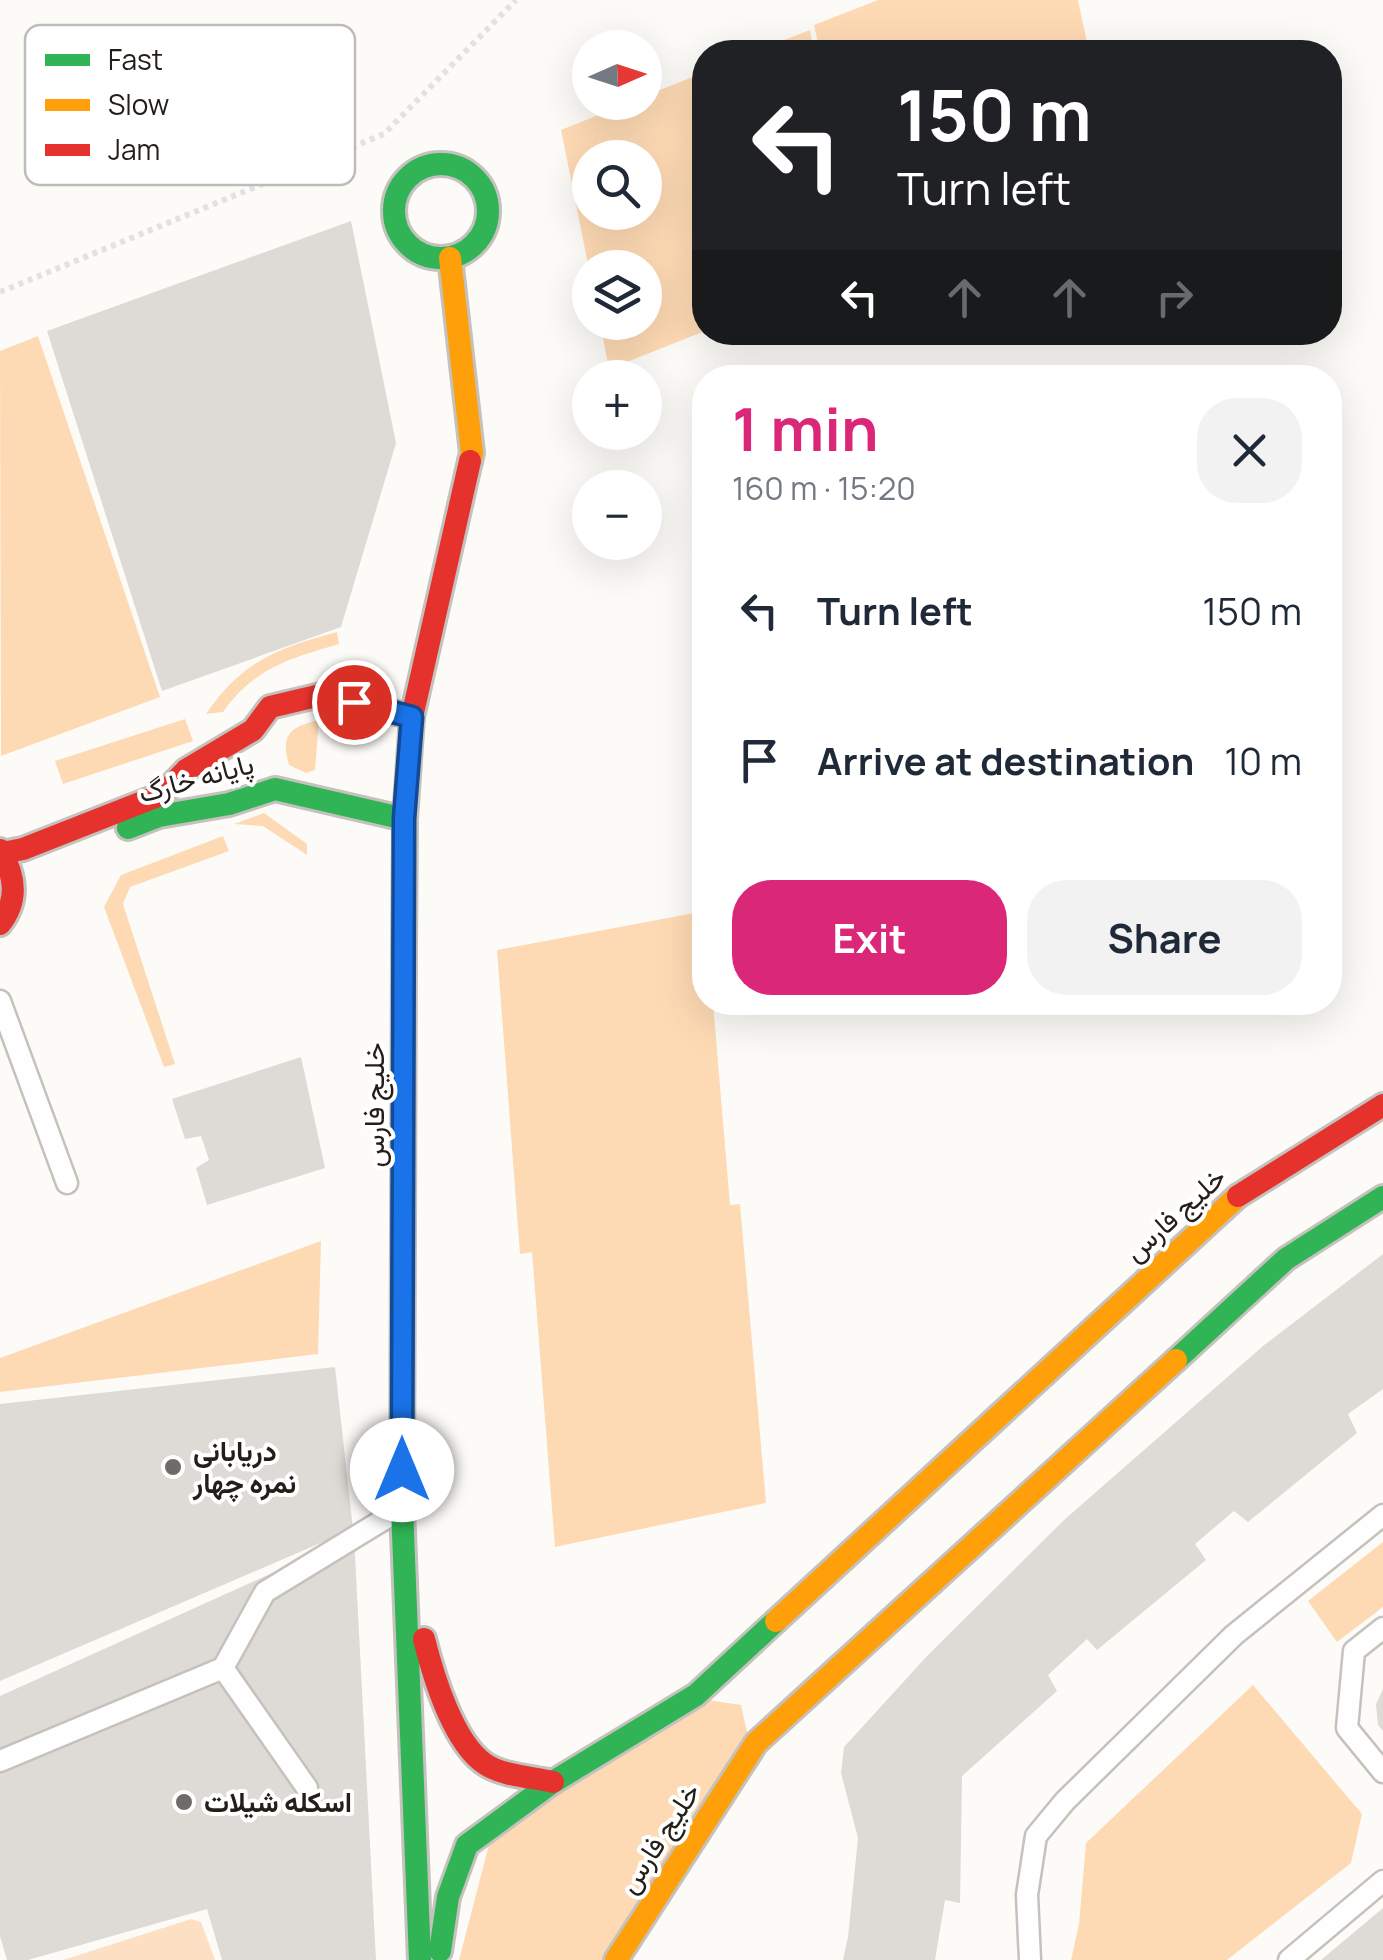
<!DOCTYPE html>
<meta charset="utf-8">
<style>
:root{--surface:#fff;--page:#f2f2f3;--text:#1f2937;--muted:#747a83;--accent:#db2777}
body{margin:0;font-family:Manrope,Vazirmatn,sans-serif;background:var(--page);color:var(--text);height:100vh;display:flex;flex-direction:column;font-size:38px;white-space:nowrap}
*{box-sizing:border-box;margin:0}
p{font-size:32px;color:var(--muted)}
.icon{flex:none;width:55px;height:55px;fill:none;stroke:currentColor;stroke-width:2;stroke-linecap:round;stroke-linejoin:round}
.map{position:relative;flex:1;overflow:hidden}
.panel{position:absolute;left:692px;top:365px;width:650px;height:650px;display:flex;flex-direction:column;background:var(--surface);border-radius:40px;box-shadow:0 10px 40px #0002}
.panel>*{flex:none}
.banner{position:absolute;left:692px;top:40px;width:650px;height:305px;border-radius:40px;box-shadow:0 10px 40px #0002;background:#202124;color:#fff;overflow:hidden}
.needle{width:65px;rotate:87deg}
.controls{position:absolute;left:572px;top:30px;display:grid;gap:20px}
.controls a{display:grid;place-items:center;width:90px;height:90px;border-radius:50%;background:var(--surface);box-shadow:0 10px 40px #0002;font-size:50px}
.pin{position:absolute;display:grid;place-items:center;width:85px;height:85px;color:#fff;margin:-42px;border:5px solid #fff;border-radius:50%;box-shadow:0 2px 10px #0007}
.me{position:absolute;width:110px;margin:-55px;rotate:0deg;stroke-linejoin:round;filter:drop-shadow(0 0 8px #0008)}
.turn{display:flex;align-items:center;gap:35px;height:210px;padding:0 40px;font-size:45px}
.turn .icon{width:130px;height:130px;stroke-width:2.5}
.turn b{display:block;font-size:70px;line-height:85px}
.lanes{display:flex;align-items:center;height:95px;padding:0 40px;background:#0003;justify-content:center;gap:50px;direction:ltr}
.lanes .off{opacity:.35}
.round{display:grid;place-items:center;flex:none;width:105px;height:105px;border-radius:40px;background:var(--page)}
.head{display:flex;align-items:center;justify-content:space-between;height:170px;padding:0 40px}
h1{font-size:60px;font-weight:700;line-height:75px;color:var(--accent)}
.action{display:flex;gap:20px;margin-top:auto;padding:20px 40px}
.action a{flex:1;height:115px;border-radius:40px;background:var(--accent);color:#fff;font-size:40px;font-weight:700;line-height:115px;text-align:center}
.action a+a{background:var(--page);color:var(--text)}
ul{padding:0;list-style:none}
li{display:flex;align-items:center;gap:30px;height:150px;padding:0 40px}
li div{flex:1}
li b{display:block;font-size:38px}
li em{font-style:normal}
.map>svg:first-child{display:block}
.green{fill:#fedab4;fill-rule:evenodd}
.water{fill:#fde0c4}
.building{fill:#dedad5}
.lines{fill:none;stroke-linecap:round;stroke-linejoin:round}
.lane-casing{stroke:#c5c1bd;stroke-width:25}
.fast-casing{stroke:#c5c1bd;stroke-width:28}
.slow-casing{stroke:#c5c1bd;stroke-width:28}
.jam-casing{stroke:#c5c1bd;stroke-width:28}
.path{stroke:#e3e2e0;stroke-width:6;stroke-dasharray:5 5;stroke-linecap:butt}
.lane{stroke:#fffefe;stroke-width:20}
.fast{stroke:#30b455;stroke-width:22}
.slow{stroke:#ff9f0a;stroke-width:22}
.jam{stroke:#e5322d;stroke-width:22}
.route-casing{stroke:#114b97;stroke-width:25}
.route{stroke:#1a73e8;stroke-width:18}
.poi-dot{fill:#706b66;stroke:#fff;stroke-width:4}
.labels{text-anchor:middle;stroke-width:8;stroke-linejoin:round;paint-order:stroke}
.street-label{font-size:28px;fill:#241e18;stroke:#fff}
.poi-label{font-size:28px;font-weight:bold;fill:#241e18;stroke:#fff;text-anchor:start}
.key{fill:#fff;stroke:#bdbcba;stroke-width:2.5}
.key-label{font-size:28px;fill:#241e18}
</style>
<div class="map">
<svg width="1383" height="1960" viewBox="0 0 1383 1960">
<rect width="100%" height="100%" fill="#fdfbf8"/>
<g class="green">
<polygon points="878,0 1078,0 1089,52 820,52 814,25"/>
<polygon points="810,30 814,52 753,52"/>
<path d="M705 72V331L609 369 600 323 645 322V268H590V274L561 130 628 103 645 102V96ZM590 158H645V212H590Z"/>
<polygon points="38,336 160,697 1,756 0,351"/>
<path d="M337 632 339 644C288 659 255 668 223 712L206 714C242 661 278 648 337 632Z"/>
<polygon points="185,719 193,741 63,784 55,761"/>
<path d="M319 720 315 770 306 773 289 765C280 734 290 727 319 720Z"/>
<polygon points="264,813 307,844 307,855 263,826 234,824"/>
<polygon points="223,836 229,851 130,887 123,904 175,1064 164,1067 104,907 121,875"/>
<polygon points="705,911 705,1002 713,1003 730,1205 740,1204 766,1503 555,1547 532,1252 520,1254 497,950"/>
<polygon points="321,1241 318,1354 0,1392 0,1358"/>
<polygon points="1383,1542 1383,1607 1337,1642 1308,1601"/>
<polygon points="1253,1685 1362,1814 1351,1863 1227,1960 1071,1960 1079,1924 1086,1843"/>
<polygon points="708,1700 741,1705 749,1741 608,1960 459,1960 491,1837"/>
</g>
<polygon class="water" points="191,1919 201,1922 215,1960 63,1960"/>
<g class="building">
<polygon points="351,221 396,443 341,627 162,691 47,331"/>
<polygon points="301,1057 325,1168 207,1205 196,1168 209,1160 201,1136 185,1139 172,1099"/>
<polygon points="1383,1254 1383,1389 1348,1414 1357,1433 1248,1522 1234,1511 1195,1544 1206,1560 1097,1650 1087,1639 1048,1675 1057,1691 962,1776 960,1903 945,1900 935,1960 843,1960 848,1937 858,1838 841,1773 844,1747 927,1656 1064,1520 1263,1346"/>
<polygon points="335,1367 353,1529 0,1681 0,1404"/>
<polygon points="354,1536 376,1960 222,1960 207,1909 28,1960 7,1960 0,1936 0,1696"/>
<polygon points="1383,1689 1383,1731 1378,1725 1376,1704"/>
<polygon points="1383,1908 1383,1960 1321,1960"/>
</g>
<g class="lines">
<g class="lane-casing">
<g id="lane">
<polyline points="0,1001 67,1183"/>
<polyline points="1383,1628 1354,1651 1347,1728 1383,1772"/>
<polyline points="223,1668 307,1788"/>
<polyline points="0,1761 223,1668 265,1592 396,1512"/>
<polyline points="1030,1960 1027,1895 1036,1836 1065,1801 1234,1635 1383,1515"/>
<polyline points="1289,1960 1383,1881"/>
</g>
</g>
<g class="fast-casing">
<g id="fast">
<circle cx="441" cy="211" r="47"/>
<polyline points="128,828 159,816 229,804 275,789 405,819"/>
<polyline points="404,948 402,1508 420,1960"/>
<polyline points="1176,1360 1286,1259 1383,1197"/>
<polyline points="440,1951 448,1897 467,1845 553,1782 696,1695 776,1621"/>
</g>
</g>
<g class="slow-casing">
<g id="slow">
<polyline points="450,258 472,453 470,461"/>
<polyline points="776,1621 1238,1196"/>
<polyline points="616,1960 756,1743 1176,1360"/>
</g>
</g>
<g class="jam-casing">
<g id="jam">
<path d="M0 850C15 875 19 900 0 924"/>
<polyline points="3,853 23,849 163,794 186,770 253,730 270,707 325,694 412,717"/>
<polyline points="404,948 405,819 412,717 470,461"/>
<polyline points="1238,1196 1383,1105"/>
<path d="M424 1639C433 1675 453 1742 485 1764 503 1776 532 1777 553 1782"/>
</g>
</g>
<polyline class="path" points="0,292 384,134 516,0"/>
<use href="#lane" class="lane"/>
<use href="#fast" class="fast"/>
<use href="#slow" class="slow"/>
<use href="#jam" class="jam"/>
</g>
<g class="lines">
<g class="route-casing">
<polyline id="route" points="354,702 412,717 404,818 402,1470"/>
</g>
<use href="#route" class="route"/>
</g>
<g class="poi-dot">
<circle cx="173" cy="1467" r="10"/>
<circle cx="184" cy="1802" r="10"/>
</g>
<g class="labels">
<g class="street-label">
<text transform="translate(196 778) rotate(-15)" y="10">پایانه خارگ</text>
<text transform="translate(374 1105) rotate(-90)" y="10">خلیج فارس</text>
<text transform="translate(1175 1214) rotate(-42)" y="10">خلیج فارس</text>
<text transform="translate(659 1838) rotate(-57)" y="10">خلیج فارس</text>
</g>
<g class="poi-label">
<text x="193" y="1461">دریابانی<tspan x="193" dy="32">نمره چهار</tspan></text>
<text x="204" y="1812">اسکله شیلات</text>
</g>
</g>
<rect x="25" y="25" width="330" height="160" rx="15" class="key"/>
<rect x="45" y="54" width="45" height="12" fill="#30b455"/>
<rect x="45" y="99" width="45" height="12" fill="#ff9f0a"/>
<rect x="45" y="144" width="45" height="12" fill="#e5322d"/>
<g class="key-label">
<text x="108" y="70">Fast</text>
<text x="108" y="115">Slow</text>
<text x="108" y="160">Jam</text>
</g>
</svg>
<div class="controls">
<a><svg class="needle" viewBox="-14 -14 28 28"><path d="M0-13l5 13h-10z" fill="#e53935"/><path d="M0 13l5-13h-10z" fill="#747a83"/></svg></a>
<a><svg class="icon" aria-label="search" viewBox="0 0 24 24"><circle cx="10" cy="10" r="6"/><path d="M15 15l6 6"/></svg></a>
<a><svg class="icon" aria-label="layers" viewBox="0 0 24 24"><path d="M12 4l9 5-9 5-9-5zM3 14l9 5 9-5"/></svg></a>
<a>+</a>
<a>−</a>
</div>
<div class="pin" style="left:354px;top:702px;background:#d93025"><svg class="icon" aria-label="arrive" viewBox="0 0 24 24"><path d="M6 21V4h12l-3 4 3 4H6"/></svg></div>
<svg class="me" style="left:402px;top:1470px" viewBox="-20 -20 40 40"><circle r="19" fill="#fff"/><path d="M0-13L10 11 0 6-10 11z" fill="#1a73e8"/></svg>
<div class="banner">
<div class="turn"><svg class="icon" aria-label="left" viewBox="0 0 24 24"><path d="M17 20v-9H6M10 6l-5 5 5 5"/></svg><div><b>150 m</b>Turn left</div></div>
<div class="lanes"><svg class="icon" aria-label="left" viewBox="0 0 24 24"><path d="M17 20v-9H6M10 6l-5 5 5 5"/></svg><svg class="icon off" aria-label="ahead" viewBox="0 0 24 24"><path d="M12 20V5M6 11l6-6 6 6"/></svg><svg class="icon off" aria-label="ahead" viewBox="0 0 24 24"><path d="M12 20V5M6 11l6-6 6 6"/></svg><svg class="icon off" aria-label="right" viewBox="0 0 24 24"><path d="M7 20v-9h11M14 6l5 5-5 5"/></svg></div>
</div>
<section class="panel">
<div class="head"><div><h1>1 min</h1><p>160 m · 15:20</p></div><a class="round"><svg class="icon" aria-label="close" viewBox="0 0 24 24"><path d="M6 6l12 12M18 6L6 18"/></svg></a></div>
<ul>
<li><svg class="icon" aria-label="left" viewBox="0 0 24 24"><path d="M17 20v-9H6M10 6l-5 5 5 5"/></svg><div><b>Turn left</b></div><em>150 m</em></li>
<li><svg class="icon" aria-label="arrive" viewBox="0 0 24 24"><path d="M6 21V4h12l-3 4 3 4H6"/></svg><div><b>Arrive at destination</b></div><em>10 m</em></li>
</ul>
<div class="action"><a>Exit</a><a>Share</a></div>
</section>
</div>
